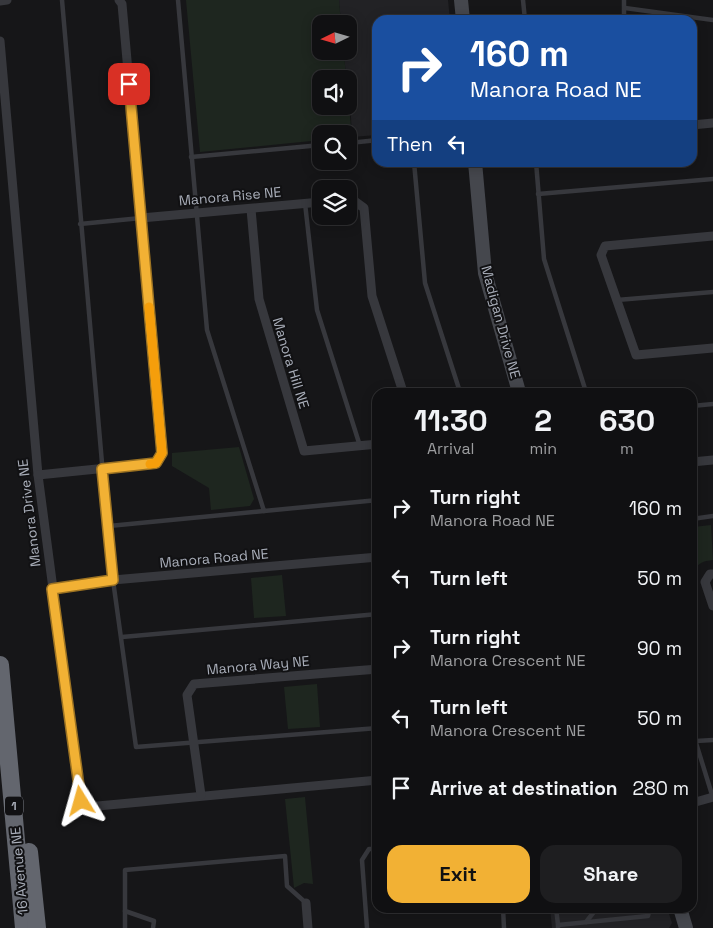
<!DOCTYPE html>
<style>
:root{--surface:#101012;--page:#1e1e20;--text:#f1f3f6;--muted:#9c9d9f;--line:#303032;--accent:#f2b134}
body{margin:0;font-family:"Space Grotesk",sans-serif;background:var(--page);color:var(--text);height:100vh;display:flex;flex-direction:column;font-size:19px;white-space:nowrap}
*{box-sizing:border-box;margin:0}
p{font-size:16px;color:var(--muted)}
.icon{flex:none;width:28px;height:28px;fill:none;stroke:currentColor;stroke-width:2;stroke-linecap:round;stroke-linejoin:round}
.map{position:relative;flex:1;overflow:hidden}
.panel{position:absolute;left:372px;top:388px;width:325px;height:525px;display:flex;flex-direction:column;background:var(--surface);border-radius:15px;box-shadow:0 2px 12px #0003,0 0 0 1px var(--line)}
.panel>*{flex:none}
.banner{position:absolute;left:372px;top:15px;width:325px;height:152px;border-radius:15px;box-shadow:0 2px 12px #0003,0 0 0 1px var(--line);background:#1a4fa0;color:#fff;overflow:hidden}
.needle{width:32px;rotate:265deg}
.buttons{position:absolute;left:312px;top:15px;display:grid;gap:10px}
.buttons a{display:grid;place-items:center;width:45px;height:45px;border-radius:10px;background:var(--surface);box-shadow:0 2px 12px #0003,0 0 0 1px var(--line);font-size:25px}
.pin{position:absolute;display:grid;place-items:center;width:42px;height:42px;color:#fff;margin:-21px;border-radius:10px;box-shadow:0 2px 8px #0006}
.me{position:absolute;width:55px;margin:-28px;rotate:352deg;stroke-linejoin:round;filter:drop-shadow(0 0 4px #0008)}
.turn{display:flex;align-items:center;gap:18px;height:105px;padding:0 15px;font-size:22px}
.turn .icon{width:65px;height:65px;stroke-width:2.5}
.turn b{display:block;font-size:35px;line-height:42px}
.then{display:flex;align-items:center;height:48px;padding:0 15px;background:#0003;gap:10px;font-size:19px}
.eta{display:flex;justify-content:space-evenly;align-items:center;height:85px;text-align:center}
.eta b{font-size:30px;font-weight:700;line-height:35px}
.primary-button{display:flex;gap:10px;margin-top:auto;padding:10px 15px}
.primary-button a{flex:1;height:58px;border-radius:15px;background:var(--accent);color:#111;font-size:20px;font-weight:700;line-height:58px;text-align:center}
.primary-button a+a{background:var(--page);color:var(--text)}
ul{padding:0;list-style:none}
li{display:flex;align-items:center;gap:15px;height:70px;padding:0 15px}
li div{flex:1}
li b{display:block;font-size:19px}
li em{font-style:normal}
.map>svg:first-child{display:block}
.built{fill:#222225}
.green{fill:#1e261f}
.lines{fill:none;stroke-linecap:round;stroke-linejoin:round}
.lane{stroke:#37383d;stroke-width:4.5}
.street{stroke:#37383d;stroke-width:9}
.secondary{stroke:#45474d;stroke-width:14}
.highway{stroke:#63666e;stroke-width:18}
.route-casing{stroke:#9d7322;stroke-width:12}
.route{stroke:#f2b134;stroke-width:9}
.slow{stroke:#f59e0b;stroke-width:9}
.labels{text-anchor:middle;stroke-width:4;stroke-linejoin:round;paint-order:stroke}
.shield{fill:#111113;stroke:#7b7e86;stroke-width:1}
.shield-label{font-size:12px;font-weight:bold;fill:#a8adb8}
.street-label{font-size:14px;fill:#a8adb8;stroke:#111113}
</style>
<div class="map">
<svg width="713" height="928" viewBox="0 0 713 928">
<rect width="100%" height="100%" fill="#161618"/>
<g class="built">
<polygon points="339,0 448,0 450,20 378,20 377,135 352,137 349,79 346,79 344,51 349,51 349,24 341,24"/>
<polygon points="550,908 667,908 672,923 669,928 552,928"/>
</g>
<g class="green">
<polygon points="186,0 339,0 341,24 321,24 321,51 344,51 346,79 321,79 321,106 349,106 352,137 349,138 349,134 321,134 321,140 200,152"/>
<polygon points="239,447 254,499 250,506 211,510 209,488 172,466 172,453"/>
<path d="M711 525 713 560C703 561 698 563 693 572V527Z"/>
<polygon points="282,575 286,616 254,618 251,578"/>
<polygon points="317,684 320,727 288,729 284,687"/>
<polygon points="305,797 313,884 304,883 294,888 285,799"/>
</g>
<g class="lines">
<g class="lane">
<polyline points="62,0 102,463 113,580 136,747 378,728"/>
<polyline points="178,0 207,330 264,511 378,500"/>
<polyline points="523,0 525,20"/>
<polyline points="624,0 624,20"/>
<polyline points="625,8 713,20"/>
<polyline points="349,143 378,140"/>
<polyline points="191,157 321,145"/>
<polyline points="414,162 425,283 460,392"/>
<polyline points="536,162 544,259 586,392"/>
<polyline points="538,194 713,179"/>
<polyline points="305,203 317,310 360,446"/>
<polyline points="80,224 141,218"/>
<polyline points="617,300 713,292"/>
<polyline points="692,406 713,404"/>
<polyline points="692,519 713,516"/>
<polyline points="109,526 264,511"/>
<polyline points="122,637 378,614"/>
<polyline points="692,730 713,798"/>
<polyline points="696,741 713,740"/>
<polyline points="503,908 504,928"/>
<polyline points="556,908 558,925"/>
<polyline points="125,911 154,921 153,928"/>
<polyline points="586,922 597,908"/>
<polyline points="125,928 125,870 285,856 287,886 306,903"/>
<polyline points="367,928 362,860 369,849 378,849"/>
<polyline points="558,928 558,925 648,916 650,908"/>
</g>
<g class="street">
<polyline points="0,1 7,0"/>
<polyline points="0,41 38,475 81,801 87,807 378,780"/>
<polyline points="692,125 713,123"/>
<polyline points="349,200 353,200 364,208 372,296 403,392"/>
<polyline points="251,209 259,299 304,451 378,444"/>
<polyline points="141,218 321,202"/>
<polyline points="713,236 605,246 601,255 636,355 713,348"/>
<polyline points="692,462 713,460"/>
<polyline points="38,475 156,463 162,453 122,4 119,0"/>
<polyline points="713,574 710,574 705,582 713,606"/>
<polyline points="52,589 113,580 378,557"/>
<polyline points="201,795 187,695 194,684 378,669"/>
<polyline points="692,803 713,797"/>
<polyline points="306,903 308,928"/>
</g>
<g class="secondary">
<polyline points="461,0 463,20"/>
<polyline points="475,162 485,273 519,392"/>
<polyline points="680,908 686,928"/>
</g>
<g class="highway">
<polyline points="0,665 24,928"/>
<polyline points="29,852 37,928"/>
</g>
</g>
<g class="lines">
<g class="route-casing">
<polyline id="route" points="81,801 52,589 113,580 102,469 156,463 162,453 129,84"/>
</g>
<use href="#route" class="route"/>
<polyline class="slow" points="149,307 162,453 156,463 150,464"/>
</g>
<g class="labels">
<rect class="shield" x="5" y="796.5" width="18" height="19" rx="4"/>
<g class="shield-label">
<text x="14" y="810">1</text>
</g>
<g class="street-label">
<text transform="translate(230 196) rotate(-5)" y="5">Manora Rise NE</text>
<text transform="translate(501 322) rotate(75)" y="5">Madigan Drive NE</text>
<text transform="translate(291 363) rotate(73)" y="5">Manora Hill NE</text>
<text transform="translate(29 513) rotate(-97)" y="5">Manora Drive NE</text>
<text transform="translate(214 558) rotate(-5)" y="5">Manora Road NE</text>
<text transform="translate(258 665) rotate(-5)" y="5">Manora Way NE</text>
<text transform="translate(19 871) rotate(-95)" y="5">16 Avenue NE</text>
</g>
</g>
</svg>
<div class="buttons">
<a><svg class="needle" viewBox="-14 -14 28 28"><path d="M0-13l5 13h-10z" fill="#e53935"/><path d="M0 13l5-13h-10z" fill="#9c9d9f"/></svg></a>
<a><svg class="icon" aria-label="sound" viewBox="0 0 24 24"><path d="M4 9h4l5-4v14l-5-4H4zM17 9q2 3 0 6"/></svg></a>
<a><svg class="icon" aria-label="search" viewBox="0 0 24 24"><circle cx="10" cy="10" r="6"/><path d="M15 15l6 6"/></svg></a>
<a><svg class="icon" aria-label="layers" viewBox="0 0 24 24"><path d="M12 4l9 5-9 5-9-5zM3 14l9 5 9-5"/></svg></a>
</div>
<div class="pin" style="left:129px;top:84px;background:#d93025"><svg class="icon" aria-label="arrive" viewBox="0 0 24 24"><path d="M6 21V4h12l-3 4 3 4H6"/></svg></div>
<svg class="me" style="left:81px;top:801px" viewBox="-20 -20 40 40"><path d="M0-17L14 15 0 8-14 15z" fill="#f2b134" stroke="#fff" stroke-width="4"/></svg>
<div class="banner">
<div class="turn"><svg class="icon" aria-label="right" viewBox="0 0 24 24"><path d="M7 20v-9h11M14 6l5 5-5 5"/></svg><div><b>160 m</b>Manora Road NE</div></div>
<div class="then">Then<svg class="icon" aria-label="left" viewBox="0 0 24 24"><path d="M17 20v-9H6M10 6l-5 5 5 5"/></svg></div>
</div>
<section class="panel">
<div class="eta">
<div><b>11:30</b><p>Arrival</p></div>
<div><b>2</b><p>min</p></div>
<div><b>630</b><p>m</p></div>
</div>
<ul>
<li><svg class="icon" aria-label="right" viewBox="0 0 24 24"><path d="M7 20v-9h11M14 6l5 5-5 5"/></svg><div><b>Turn right</b><p>Manora Road NE</p></div><em>160 m</em></li>
<li><svg class="icon" aria-label="left" viewBox="0 0 24 24"><path d="M17 20v-9H6M10 6l-5 5 5 5"/></svg><div><b>Turn left</b></div><em>50 m</em></li>
<li><svg class="icon" aria-label="right" viewBox="0 0 24 24"><path d="M7 20v-9h11M14 6l5 5-5 5"/></svg><div><b>Turn right</b><p>Manora Crescent NE</p></div><em>90 m</em></li>
<li><svg class="icon" aria-label="left" viewBox="0 0 24 24"><path d="M17 20v-9H6M10 6l-5 5 5 5"/></svg><div><b>Turn left</b><p>Manora Crescent NE</p></div><em>50 m</em></li>
<li><svg class="icon" aria-label="arrive" viewBox="0 0 24 24"><path d="M6 21V4h12l-3 4 3 4H6"/></svg><div><b>Arrive at destination</b></div><em>280 m</em></li>
</ul>
<div class="primary-button"><a>Exit</a><a>Share</a></div>
</section>
</div>
